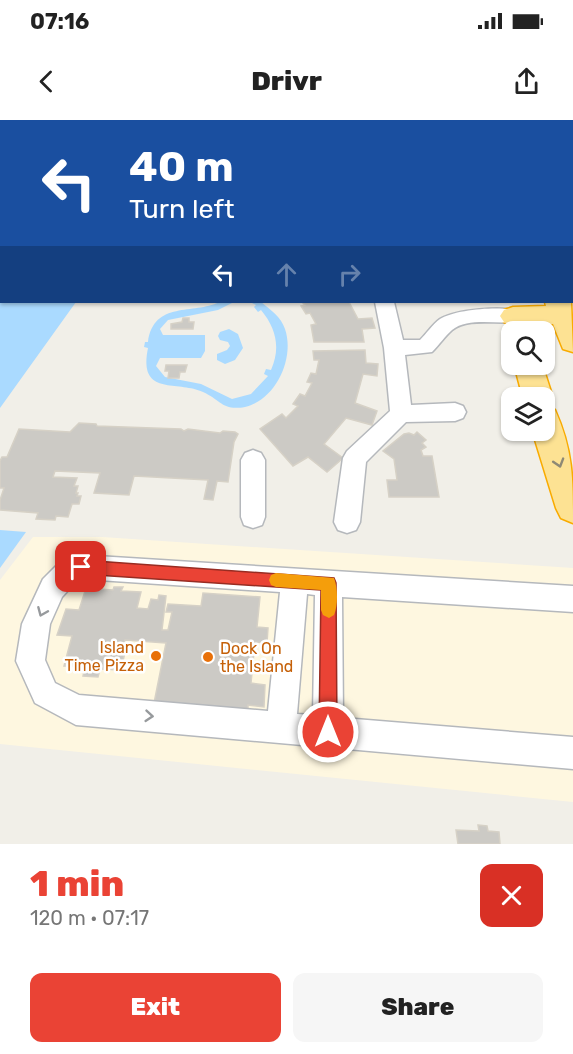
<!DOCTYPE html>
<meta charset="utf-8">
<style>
:root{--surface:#fff;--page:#f6f6f6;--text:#222;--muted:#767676;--accent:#ea4335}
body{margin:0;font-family:Rubik,sans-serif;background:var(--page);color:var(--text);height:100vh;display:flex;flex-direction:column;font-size:22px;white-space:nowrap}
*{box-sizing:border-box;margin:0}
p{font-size:20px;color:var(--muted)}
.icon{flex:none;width:33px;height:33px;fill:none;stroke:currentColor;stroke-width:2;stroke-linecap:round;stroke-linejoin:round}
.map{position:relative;height:724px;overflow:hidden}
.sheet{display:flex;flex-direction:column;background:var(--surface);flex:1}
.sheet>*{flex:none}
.banner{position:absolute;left:0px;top:0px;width:573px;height:183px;box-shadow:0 2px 4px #0004;background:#1a4fa0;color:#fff;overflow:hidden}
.controls{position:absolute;left:501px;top:201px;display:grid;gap:12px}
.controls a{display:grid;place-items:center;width:54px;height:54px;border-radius:12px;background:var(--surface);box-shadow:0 2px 4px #0004;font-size:30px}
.pin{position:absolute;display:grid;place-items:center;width:51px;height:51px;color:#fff;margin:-26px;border-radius:12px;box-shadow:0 3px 9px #0006}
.me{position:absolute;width:66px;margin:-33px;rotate:0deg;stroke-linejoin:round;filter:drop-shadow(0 0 4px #0008)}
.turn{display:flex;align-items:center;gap:21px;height:126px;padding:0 30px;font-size:27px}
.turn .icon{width:78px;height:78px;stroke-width:2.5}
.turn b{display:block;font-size:42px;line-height:51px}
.lanes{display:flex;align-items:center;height:57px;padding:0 30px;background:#0003;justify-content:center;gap:30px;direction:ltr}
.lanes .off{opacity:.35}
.round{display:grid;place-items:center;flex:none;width:63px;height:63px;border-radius:12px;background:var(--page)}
.headline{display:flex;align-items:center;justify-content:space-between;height:102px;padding:0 30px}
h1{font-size:36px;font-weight:800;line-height:45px;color:var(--accent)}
.primary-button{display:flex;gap:12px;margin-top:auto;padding:12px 30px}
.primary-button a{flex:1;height:69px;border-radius:12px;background:var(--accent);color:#fff;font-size:24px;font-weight:800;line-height:69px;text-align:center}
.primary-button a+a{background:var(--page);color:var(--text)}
.status{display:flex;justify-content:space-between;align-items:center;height:42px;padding:0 30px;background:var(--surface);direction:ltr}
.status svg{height:16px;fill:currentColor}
header{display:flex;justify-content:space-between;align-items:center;height:78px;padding:0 30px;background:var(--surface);font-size:27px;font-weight:800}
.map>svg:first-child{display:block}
.commercial{fill:#fef7e0}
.water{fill:#aadaff}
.building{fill:#cccac5;stroke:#d6d1c6;stroke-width:1.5}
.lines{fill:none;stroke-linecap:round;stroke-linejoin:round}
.minor-casing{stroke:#b5b8bc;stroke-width:3}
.highway-casing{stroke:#f9ab00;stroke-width:3}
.minor{fill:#fff;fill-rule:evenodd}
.highway{fill:#fde293;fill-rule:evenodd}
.oneway{stroke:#8e8975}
.oneway2{stroke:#979a9d}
.route{fill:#ea4335;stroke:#982c22;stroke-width:1.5}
.slow{fill:#f59e0b}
.food-dot{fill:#e8710a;stroke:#fff;stroke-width:2}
.labels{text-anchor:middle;stroke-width:5;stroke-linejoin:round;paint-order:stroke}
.food-label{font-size:16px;fill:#c56008;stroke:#fff;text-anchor:end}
</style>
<div class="status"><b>07:16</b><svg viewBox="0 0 49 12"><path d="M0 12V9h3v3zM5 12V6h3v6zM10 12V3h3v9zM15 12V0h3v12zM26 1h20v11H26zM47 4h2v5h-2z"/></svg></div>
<header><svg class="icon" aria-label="back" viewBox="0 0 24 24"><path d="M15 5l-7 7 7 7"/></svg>Drivr<svg class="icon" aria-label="share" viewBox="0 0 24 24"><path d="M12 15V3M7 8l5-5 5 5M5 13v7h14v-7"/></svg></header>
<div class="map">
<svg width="573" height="724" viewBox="0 0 573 724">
<rect width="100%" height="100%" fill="#f1efe8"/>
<g class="commercial">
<polygon points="108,0 440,0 441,1 107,1"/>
<polygon points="33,417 102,417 573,448 573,682 0,624 0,460"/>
</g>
<g class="water">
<polygon points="0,0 101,0 2,2 2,182 76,182 0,288"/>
<path d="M219 182H234L218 190 168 200 160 209 163 215H205V231L201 238H160L156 246 165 257 201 264 232 279 251 274 268 256 264 254 266 249 271 250C281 228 276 208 261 190L258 192 254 187 256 185 250 182H261C271 190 281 197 285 209 295 238 276 280 245 287 222 291 221 280 203 272 176 260 138 277 148 228L144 227 145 222H148C154 180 194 195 219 182Z"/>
<polygon points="229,209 238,214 243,228 235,240 225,244 217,240 217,234 227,230 230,226 228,222 220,220 218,216 220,212"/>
<polygon points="0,410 26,412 0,448"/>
</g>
<g class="building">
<polygon points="302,182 349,182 358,199 372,198 375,208 362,209 364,222 314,222 311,205 316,204 310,193 306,194 301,186 305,185"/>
<polygon points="183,198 189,198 189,202 194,202 193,209 171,209 171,204 182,202"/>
<polygon points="365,230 366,243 378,244 377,256 363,254 355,283 377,291 372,305 346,298 324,324 343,338 327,352 308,337 293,346 260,309 282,294 286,298 298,286 293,284 300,274 305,276 312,263 307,262 311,253 316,254 319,240 314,240 313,231"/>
<polygon points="166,245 187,245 185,252 180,252 179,258 168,258 169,251 165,251"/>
<polygon points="79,303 96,304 97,306 181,309 184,311 188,309 220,313 223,311 235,312 238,314 234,322 228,362 217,361 213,380 204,379 208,360 134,356 129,375 94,373 100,353 55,351 53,357 77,358 74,366 78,366 76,373 78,373 77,376 81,376 79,384 72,384 68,397 56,396 55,400 36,399 38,393 0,390 0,380 4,368 0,368 0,341 2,337 7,337 19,309 70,312"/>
<polygon points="417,312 426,320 422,323 426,327 421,330 423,336 432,336 439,377 389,377 387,360 397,360 394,339 383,331 404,314 409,313 414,315"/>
<polygon points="114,467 123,467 121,471 141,472 137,488 148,489 151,479 158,480 159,475 166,476 162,510 168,510 172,492 166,492 168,484 201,486 203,473 260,477 257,507 268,508 267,523 255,522 251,563 265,565 264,587 248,585 248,591 154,583 166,523 125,520 123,528 126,528 121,550 100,549 98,557 83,556 85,547 64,546 72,516 57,515 66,489 79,490 86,468 113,470"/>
<polygon points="478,705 487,706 488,711 499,712 500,724 458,724 456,710 479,711"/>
</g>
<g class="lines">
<g class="minor-casing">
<g id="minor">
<rect x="572" y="59" width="1" height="10"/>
<path d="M375 182H394L403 220H420C426 214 433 204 440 199 457 189 501 186 520 191L523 196 520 201C500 206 470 196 452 210 445 216 439 225 432 232L405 235 411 285 455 283 463 286 466 292 463 298 455 301 406 302 366 342 360 402 356 410 347 413 338 410 334 402 343 338 347 331 390 291 384 228Z"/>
<polygon points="253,330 261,333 265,340 265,397 262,405 253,408 244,405 241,397 241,340 245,333"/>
<path d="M81 435 573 466V492L342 477 343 598 573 617V649L76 605 35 583 16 541 22 504 43 459 57 445ZM83 459 280 472 268 591 79 575 55 563 45 540 50 504 62 477 75 463ZM307 474 315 475 313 595 297 594Z"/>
</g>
</g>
<g class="highway-casing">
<g id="highway">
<rect x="443" y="0" width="20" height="2"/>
<rect x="479" y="0" width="20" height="2"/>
<polygon points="545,182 571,182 573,232 563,229 553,204 513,205 504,202 500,196 504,190 513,187 546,186"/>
<path d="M514 244H542L553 278 546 287 555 290C573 330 573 359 573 403L561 398 556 388 532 310H544V278H523Z"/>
</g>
</g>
<use href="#minor" class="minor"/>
<use href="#highway" class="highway"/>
</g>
<defs><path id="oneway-chevron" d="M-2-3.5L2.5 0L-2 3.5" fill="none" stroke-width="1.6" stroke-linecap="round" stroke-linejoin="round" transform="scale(1.5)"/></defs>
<use class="oneway" href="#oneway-chevron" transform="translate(559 343) rotate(73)"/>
<g class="oneway2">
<use href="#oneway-chevron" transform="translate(42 492) rotate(113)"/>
<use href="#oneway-chevron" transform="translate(149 596) rotate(5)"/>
</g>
<polygon class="route" points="81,440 334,458 336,463 337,612 334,618 328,620 322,618 319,612 321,470 81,454 75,452 73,447 75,442"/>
<path class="slow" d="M276 453 334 458C338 468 338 486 334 495L329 498 323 495 321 490V470L276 467 271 465 269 460 271 455Z"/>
<g class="food-dot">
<circle cx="156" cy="536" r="6"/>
<circle cx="208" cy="537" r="6"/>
</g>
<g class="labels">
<g class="food-label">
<text x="144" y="533">Island<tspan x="144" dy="18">Time Pizza</tspan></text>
<text x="220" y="534" text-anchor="start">Dock On<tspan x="220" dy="18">the Island</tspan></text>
</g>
</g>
</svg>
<div class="controls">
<a><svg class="icon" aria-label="search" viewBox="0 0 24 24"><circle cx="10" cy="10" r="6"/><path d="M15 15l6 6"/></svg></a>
<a><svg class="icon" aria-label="layers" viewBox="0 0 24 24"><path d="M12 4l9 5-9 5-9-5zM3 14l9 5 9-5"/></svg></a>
</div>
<div class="pin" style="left:81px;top:447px;background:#d93025"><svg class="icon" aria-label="arrive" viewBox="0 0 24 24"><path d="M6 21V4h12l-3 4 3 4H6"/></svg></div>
<svg class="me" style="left:328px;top:612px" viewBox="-20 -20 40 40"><circle r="17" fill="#ea4335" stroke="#fff" stroke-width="3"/><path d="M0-11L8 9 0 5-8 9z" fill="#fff"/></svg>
<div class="banner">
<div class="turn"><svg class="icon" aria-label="left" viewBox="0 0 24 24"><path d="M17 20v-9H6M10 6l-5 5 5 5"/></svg><div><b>40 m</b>Turn left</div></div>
<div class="lanes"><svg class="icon" aria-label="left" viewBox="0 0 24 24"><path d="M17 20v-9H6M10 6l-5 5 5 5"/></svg><svg class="icon off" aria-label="ahead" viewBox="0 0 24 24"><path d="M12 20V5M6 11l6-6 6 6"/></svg><svg class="icon off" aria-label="right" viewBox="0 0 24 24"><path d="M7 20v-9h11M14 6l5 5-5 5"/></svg></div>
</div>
</div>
<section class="sheet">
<div class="headline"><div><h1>1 min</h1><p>120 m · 07:17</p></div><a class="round" style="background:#d93025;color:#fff"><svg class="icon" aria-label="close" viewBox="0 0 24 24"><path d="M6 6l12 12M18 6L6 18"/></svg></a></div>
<div class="primary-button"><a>Exit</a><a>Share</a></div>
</section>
